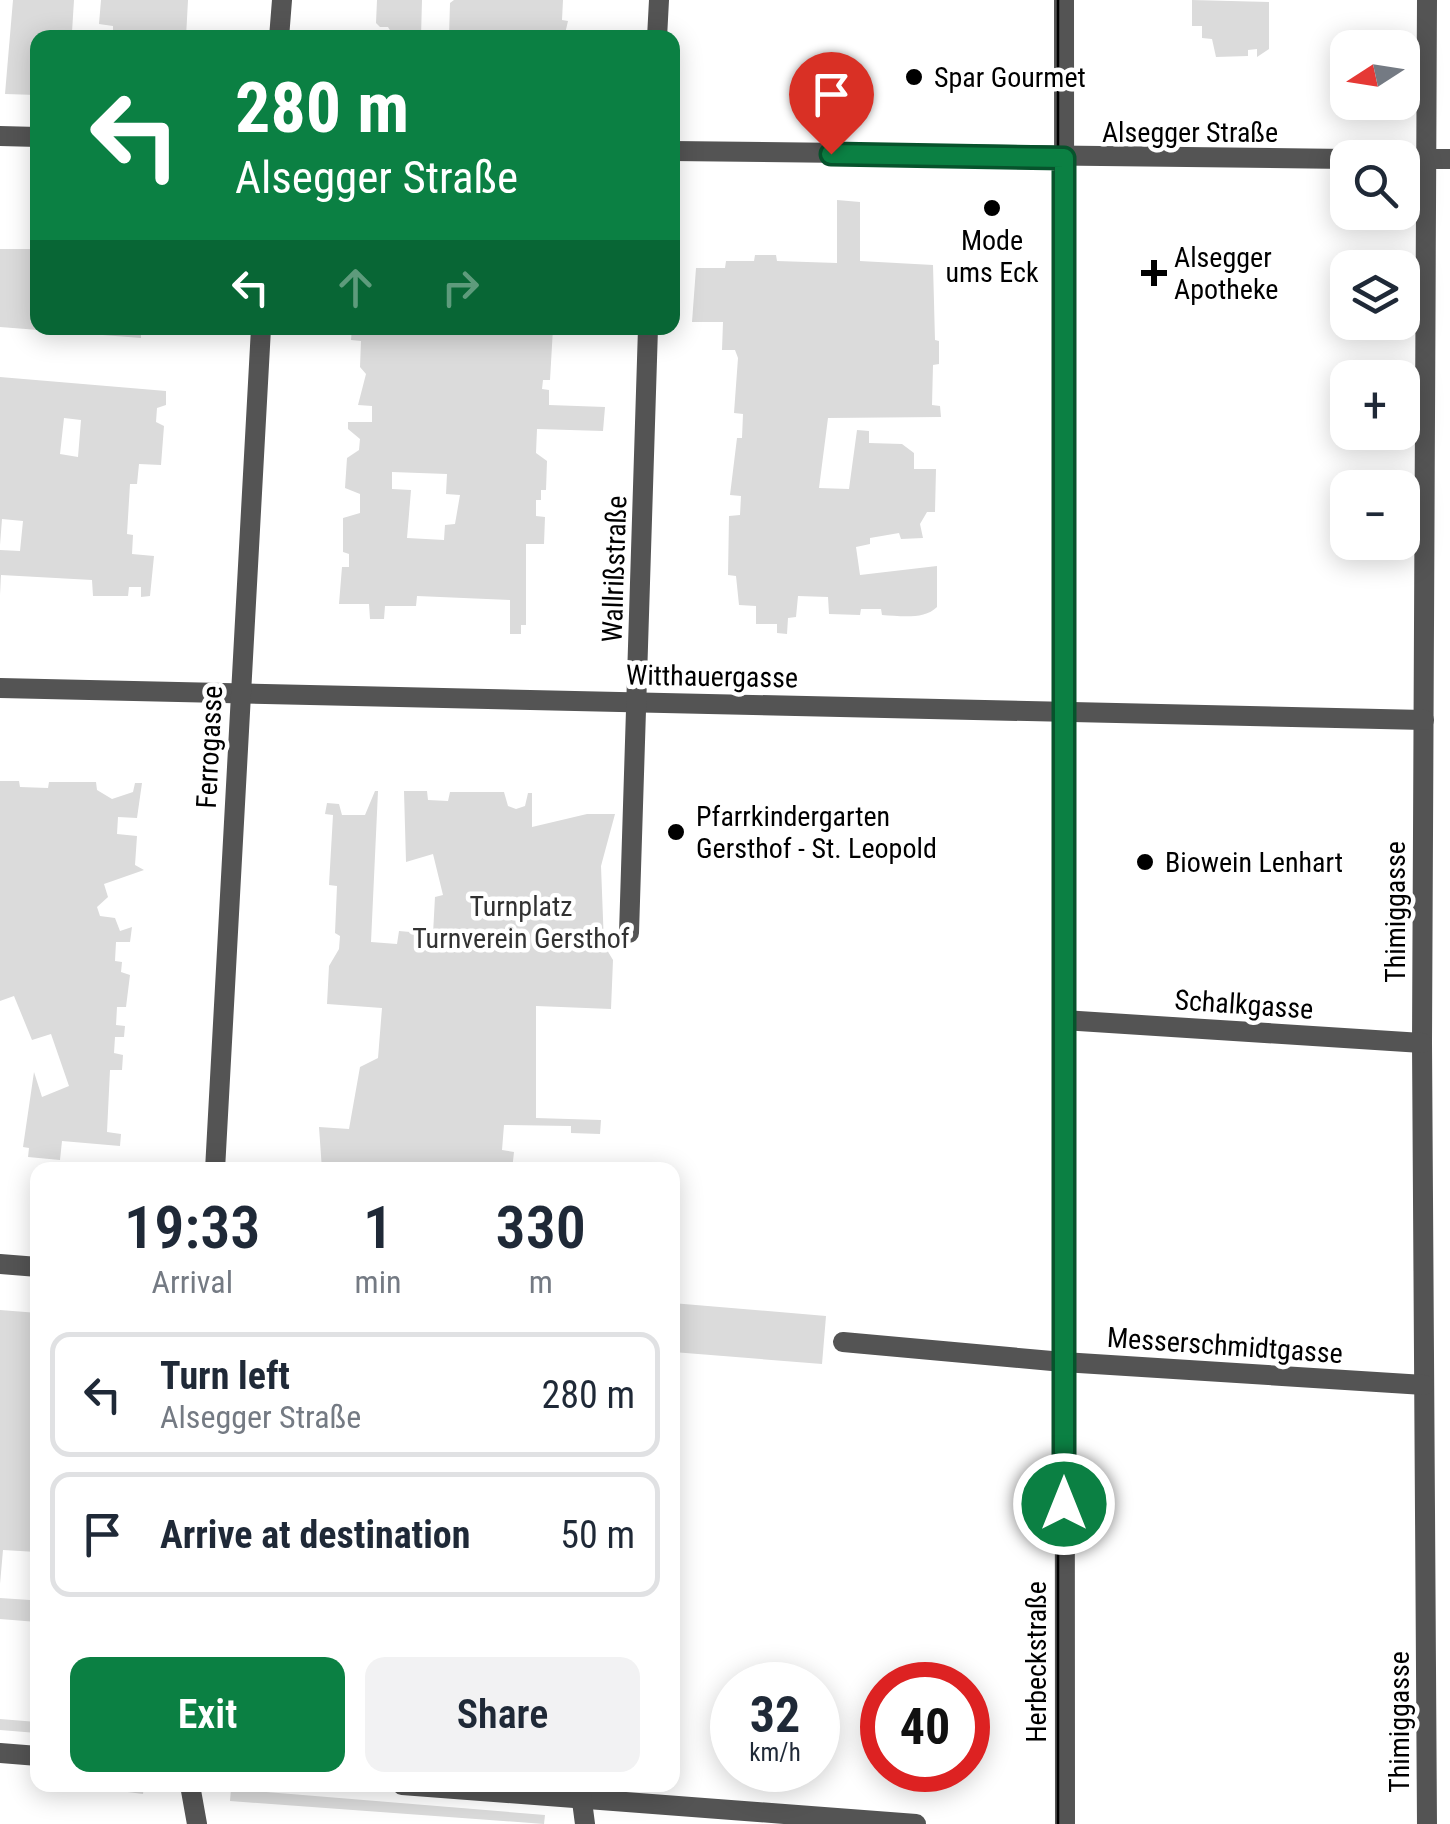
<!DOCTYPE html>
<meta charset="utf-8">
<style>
:root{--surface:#fff;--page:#f2f2f3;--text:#1f2937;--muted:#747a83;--line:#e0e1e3;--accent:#0b8043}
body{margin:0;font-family:"Roboto Condensed",sans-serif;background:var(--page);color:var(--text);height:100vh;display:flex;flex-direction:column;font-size:38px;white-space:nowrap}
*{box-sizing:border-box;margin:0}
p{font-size:32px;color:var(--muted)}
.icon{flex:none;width:55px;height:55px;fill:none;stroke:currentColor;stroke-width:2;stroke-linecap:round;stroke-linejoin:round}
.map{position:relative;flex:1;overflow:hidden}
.drawer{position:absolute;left:30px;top:1162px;width:650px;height:630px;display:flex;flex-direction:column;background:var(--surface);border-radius:20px;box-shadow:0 5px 25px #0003}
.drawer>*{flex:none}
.hud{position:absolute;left:30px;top:30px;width:650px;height:305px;border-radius:20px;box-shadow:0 5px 25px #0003;background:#0b8043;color:#fff;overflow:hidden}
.needle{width:65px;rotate:258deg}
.fabs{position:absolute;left:1330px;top:30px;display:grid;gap:20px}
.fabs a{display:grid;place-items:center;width:90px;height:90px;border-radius:20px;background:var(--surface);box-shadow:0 5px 25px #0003;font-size:50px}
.speed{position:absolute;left:710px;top:1662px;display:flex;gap:20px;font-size:50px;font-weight:700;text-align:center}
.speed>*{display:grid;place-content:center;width:130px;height:130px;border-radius:50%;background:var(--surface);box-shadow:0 5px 25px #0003;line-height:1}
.speed small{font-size:25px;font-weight:400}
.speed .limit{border:15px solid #d22;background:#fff;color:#111}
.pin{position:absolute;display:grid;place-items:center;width:85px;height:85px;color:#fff;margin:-102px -42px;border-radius:50% 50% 50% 0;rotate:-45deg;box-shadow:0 0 10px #0007}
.pin .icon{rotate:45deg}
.me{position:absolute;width:110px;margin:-55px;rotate:0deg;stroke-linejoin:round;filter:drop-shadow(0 0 8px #0008)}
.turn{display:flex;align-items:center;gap:35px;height:210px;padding:0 40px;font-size:45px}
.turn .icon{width:130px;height:130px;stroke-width:2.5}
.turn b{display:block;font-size:70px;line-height:85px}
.lanes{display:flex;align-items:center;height:95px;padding:0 40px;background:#0003;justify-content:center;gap:50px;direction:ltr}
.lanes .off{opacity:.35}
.eta{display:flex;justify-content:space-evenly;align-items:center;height:170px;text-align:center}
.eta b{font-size:60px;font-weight:600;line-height:70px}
.action{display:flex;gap:20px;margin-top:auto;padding:20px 40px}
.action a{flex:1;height:115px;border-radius:20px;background:var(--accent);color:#fff;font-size:40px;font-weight:600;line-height:115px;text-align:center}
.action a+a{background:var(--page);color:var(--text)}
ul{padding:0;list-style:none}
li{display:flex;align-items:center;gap:30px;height:125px;margin:0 20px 15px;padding:0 20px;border:5px solid var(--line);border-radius:20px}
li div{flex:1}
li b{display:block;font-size:38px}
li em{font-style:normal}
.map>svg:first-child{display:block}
.green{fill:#dbdbdb;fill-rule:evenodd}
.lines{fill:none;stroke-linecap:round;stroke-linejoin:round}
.minor{stroke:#545454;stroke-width:20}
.tertiary{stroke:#545454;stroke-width:20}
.tram{stroke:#000;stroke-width:2.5}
.route-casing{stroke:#07532c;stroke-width:25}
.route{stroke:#0b8043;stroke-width:18}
.poi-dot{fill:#000;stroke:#fff;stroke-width:4}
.labels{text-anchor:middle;stroke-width:9;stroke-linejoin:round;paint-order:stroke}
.poi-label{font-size:28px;fill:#000;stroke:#fff;text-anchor:start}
.street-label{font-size:28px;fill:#000;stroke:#fff}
.park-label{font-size:28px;fill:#323232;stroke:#fff}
</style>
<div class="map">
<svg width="1450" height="1824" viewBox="0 0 1450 1824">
<rect width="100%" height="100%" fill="#fff"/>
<g class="green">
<polygon points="13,0 74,0 72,32 51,31 50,37 38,38 37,95 5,94"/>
<polygon points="101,0 188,0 186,37 113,34 113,26 99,24"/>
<polygon points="377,0 422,0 421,37 394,37 388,27 380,27 376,23"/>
<polygon points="454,0 563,0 562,20 568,21 564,38 449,37 450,3"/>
<polygon points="1192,0 1269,2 1269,49 1257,57 1257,49 1248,50 1248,56 1216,57 1212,39 1202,38 1202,26 1192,26"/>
<path d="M837 200 860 202V261L933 265 935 340 939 341V364L933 365 932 405 940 406 941 417 828 418 819 488 849 489 857 430 869 431V443L902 444 914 453V469H936L935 512H927L920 524 923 538 901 539 899 533 870 538V544L856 547 860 575 937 566V607C924 620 900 616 882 615L881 609H861L860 615 829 614 828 597 798 596 796 617 788 618 787 634 777 633V624H756V606L739 605 736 576 728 575 729 516 740 515 741 496 730 495 737 438H742L743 414 734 413 738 358 735 350H722L723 322H692L696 268H725L726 261H754L755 255H776L777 261 837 263Z"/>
<polygon points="0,249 37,249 38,328 141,328 141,338 0,327"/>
<path d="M352 328H553L550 380H543L542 389 549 390V405L605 407 603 431 537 429 536 453 547 461 546 490H541V500H536V516L545 517 544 544H526V625H521V634H510V600L417 596 416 606H385L384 619H370L369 604H339L342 567H349V554L343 552V518L360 513V494L345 488 347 458 359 450 360 439 348 429V422H372V406L358 405 366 374 360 367 361 341 351 340ZM392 472 447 474 446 494 460 495 455 524 445 525 444 540 407 538 411 490 392 489Z"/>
<path d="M0 377 166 391V405L157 408 156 422 164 426 161 465 139 464 137 484H130L127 534 133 535 132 554 154 556 150 596 141 597V587H129L128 596H93L92 580 1 575 0 595V550L20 551 23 521 2 519 0 545ZM64 418 81 420 78 457 60 454Z"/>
<polygon points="0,781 19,781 20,787 48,788 49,782 96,782 97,790 112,799 133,792 135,783 142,783 137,818 118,817 117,834 137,836 135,865 144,870 104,884 108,897 97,907 100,916 115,918 120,931 132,927 130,942 116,942 115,961 122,962 121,972 130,975 126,1007 117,1007 116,1025 125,1026 124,1037 115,1037 114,1053 123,1055 122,1070 110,1070 107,1132 121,1134 120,1146 62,1141 60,1160 28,1157 29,1148 23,1147 34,1072 42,1097 69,1086 51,1034 32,1040 14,996 0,1001"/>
<polygon points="375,791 378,791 371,942 397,944 399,931 433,934 435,897 443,895 433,854 406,862 404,791 427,791 428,800 448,801 450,792 504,792 508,806 516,809 525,806 528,793 532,793 532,827 587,814 615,814 601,866 604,945 613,960 611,1009 536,1006 536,1118 601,1120 600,1134 571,1133 571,1126 504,1125 502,1150 514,1152 512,1170 322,1170 319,1127 349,1129 360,1067 378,1058 382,1008 327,1004 329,966 339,949 340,936 335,933 337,886 329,885 333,815 325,814 327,803 339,804 342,815 365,815"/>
<polygon points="672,1303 826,1316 822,1364 673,1352"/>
<polygon points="0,1310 38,1313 37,1552 3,1550 0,1584"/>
<polygon points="32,1586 37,1586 37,1622 0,1619 0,1598 30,1600"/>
<polygon points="0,1719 37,1722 37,1733 0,1730"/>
<polygon points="74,1785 144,1785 143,1794"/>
<polygon points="231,1789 545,1815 544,1824 230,1801"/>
</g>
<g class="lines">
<g class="minor">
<polyline points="1427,0 1422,1043 1427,1824"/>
<polyline points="279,38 282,0"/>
<polyline points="657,38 659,0"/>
<polyline points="0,136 38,137"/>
<polyline points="672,151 1348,159"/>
<polyline points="1402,159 1450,159"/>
<polyline points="0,688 1424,720"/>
<polyline points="629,933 648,328"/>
<polyline points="1063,1020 1422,1043"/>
<polyline points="215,1170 261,328"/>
<polyline points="0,1264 38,1267"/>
<polyline points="843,1342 1063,1362 1424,1385"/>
<polyline points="0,1753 38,1756"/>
<polyline points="190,1785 197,1824"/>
<polyline points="402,1785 916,1824"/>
<polyline points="580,1786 585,1824"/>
</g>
<polyline class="tertiary" points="1064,0 1065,1824"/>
<polyline class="tram" points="1058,0 1058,1824"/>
</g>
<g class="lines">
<g class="route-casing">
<polyline id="route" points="831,154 1064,158 1064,1504"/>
</g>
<use href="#route" class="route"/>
</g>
<g class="poi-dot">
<circle cx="914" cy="77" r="10"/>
<circle cx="992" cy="208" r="10"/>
<path d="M1149 258h10v10h10v10h-10v10h-10v-10h-10v-10h10z"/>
<circle cx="676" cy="832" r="10"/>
<circle cx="1145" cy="862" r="10"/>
</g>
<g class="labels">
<g class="poi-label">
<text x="934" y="87">Spar Gourmet</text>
<text x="992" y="250" text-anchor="middle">Mode<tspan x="992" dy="32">ums Eck</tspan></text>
<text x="1174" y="267">Alsegger<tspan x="1174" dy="32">Apotheke</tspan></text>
<text x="696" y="826">Pfarrkindergarten<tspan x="696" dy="32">Gersthof - St. Leopold</tspan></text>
<text x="1165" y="872">Biowein Lenhart</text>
</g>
<g class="street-label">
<text x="1190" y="142">Alsegger Straße</text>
<text transform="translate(614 569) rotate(-88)" y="10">Wallrißstraße</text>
<text transform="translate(712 676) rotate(1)" y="10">Witthauergasse</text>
<text transform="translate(209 747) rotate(-87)" y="10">Ferrogasse</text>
<text transform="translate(1395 912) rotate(-90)" y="10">Thimiggasse</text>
<text transform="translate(1244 1004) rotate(4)" y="10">Schalkgasse</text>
<text transform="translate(1225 1345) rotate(4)" y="10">Messerschmidtgasse</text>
<text transform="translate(1036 1662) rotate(-90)" y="10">Herbeckstraße</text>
<text transform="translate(1399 1722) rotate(-90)" y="10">Thimiggasse</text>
</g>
<g class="park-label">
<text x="521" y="916">Turnplatz<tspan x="521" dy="32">Turnverein Gersthof</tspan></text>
</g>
</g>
</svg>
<div class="fabs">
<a><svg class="needle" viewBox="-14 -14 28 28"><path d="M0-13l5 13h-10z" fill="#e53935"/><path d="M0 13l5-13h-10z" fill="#747a83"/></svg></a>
<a><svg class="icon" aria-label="search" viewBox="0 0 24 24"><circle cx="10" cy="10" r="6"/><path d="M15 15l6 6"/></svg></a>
<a><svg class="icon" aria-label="layers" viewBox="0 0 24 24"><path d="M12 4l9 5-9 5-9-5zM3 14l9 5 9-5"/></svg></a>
<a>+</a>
<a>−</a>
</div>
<div class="speed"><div>32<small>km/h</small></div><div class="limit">40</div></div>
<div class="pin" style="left:831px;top:154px;background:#d93025"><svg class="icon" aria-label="arrive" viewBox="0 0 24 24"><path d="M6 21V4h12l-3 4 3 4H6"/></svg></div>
<svg class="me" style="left:1064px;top:1504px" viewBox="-20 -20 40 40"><circle r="17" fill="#0b8043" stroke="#fff" stroke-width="3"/><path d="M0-11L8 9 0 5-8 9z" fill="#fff"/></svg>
<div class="hud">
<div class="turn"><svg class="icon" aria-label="left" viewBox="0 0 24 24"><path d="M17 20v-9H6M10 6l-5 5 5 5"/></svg><div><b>280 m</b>Alsegger Straße</div></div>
<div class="lanes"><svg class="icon" aria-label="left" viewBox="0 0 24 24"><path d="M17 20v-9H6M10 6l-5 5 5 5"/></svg><svg class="icon off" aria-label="ahead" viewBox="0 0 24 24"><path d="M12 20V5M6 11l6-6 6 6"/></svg><svg class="icon off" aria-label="right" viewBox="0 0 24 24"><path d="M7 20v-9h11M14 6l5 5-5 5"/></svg></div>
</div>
<section class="drawer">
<div class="eta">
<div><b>19:33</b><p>Arrival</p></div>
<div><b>1</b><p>min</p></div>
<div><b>330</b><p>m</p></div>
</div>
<ul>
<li><svg class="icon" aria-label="left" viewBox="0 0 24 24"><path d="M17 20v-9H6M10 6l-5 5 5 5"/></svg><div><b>Turn left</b><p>Alsegger Straße</p></div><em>280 m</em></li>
<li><svg class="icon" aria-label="arrive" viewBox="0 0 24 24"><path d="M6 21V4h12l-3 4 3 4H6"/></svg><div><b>Arrive at destination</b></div><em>50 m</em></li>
</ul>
<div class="action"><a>Exit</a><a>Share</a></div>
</section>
</div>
